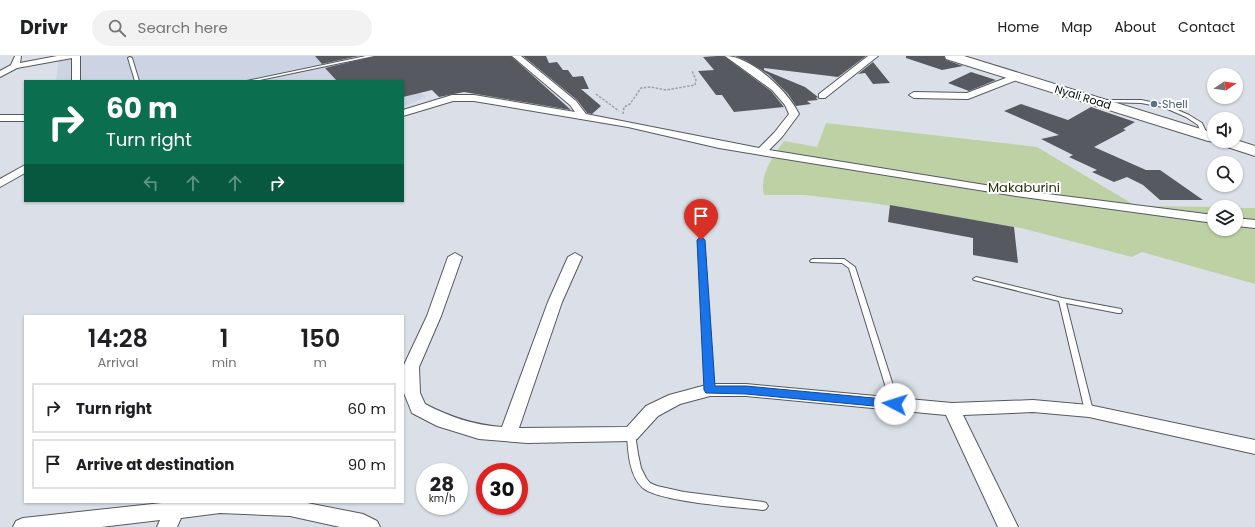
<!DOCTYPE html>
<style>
:root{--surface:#fff;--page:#f2f2f2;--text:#202124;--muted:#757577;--line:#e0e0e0}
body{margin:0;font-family:Poppins,sans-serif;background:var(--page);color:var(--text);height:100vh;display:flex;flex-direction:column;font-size:15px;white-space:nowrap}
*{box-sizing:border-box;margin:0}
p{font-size:13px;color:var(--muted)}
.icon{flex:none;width:22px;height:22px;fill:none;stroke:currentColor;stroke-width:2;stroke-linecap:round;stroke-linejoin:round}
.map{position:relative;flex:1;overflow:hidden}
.panel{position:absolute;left:24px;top:259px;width:380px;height:188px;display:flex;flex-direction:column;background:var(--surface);border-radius:0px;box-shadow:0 1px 3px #0004}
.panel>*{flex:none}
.guide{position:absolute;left:24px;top:24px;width:380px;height:122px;border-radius:0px;box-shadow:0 1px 3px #0004;background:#0b6e4f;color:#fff;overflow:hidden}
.needle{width:26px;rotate:77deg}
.fabs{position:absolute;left:1207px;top:12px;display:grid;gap:8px}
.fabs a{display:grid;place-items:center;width:36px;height:36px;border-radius:50%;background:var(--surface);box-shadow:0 1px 3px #0004;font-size:20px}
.speed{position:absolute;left:416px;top:407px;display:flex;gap:8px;font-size:20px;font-weight:700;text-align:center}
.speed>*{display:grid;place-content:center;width:52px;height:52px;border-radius:50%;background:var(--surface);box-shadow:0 1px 3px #0004;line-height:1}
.speed small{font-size:10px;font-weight:400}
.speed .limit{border:6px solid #d22;background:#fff;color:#111}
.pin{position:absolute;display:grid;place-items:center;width:34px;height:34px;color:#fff;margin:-41px -17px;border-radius:50% 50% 50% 0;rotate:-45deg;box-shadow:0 0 4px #0007}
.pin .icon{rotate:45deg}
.me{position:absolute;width:44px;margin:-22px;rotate:275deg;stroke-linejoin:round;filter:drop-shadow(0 0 3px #0008)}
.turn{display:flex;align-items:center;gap:14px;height:84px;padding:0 16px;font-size:18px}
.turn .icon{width:52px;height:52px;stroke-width:2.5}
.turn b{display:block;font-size:28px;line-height:34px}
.lanes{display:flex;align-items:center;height:38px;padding:0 16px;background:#0003;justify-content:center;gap:20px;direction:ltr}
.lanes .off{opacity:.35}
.eta{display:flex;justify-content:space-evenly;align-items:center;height:68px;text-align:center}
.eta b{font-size:24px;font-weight:600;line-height:28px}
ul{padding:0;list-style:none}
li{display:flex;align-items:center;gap:12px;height:50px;margin:0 8px 6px;padding:0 8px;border:2px solid var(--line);border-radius:0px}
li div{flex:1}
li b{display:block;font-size:15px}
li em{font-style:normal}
header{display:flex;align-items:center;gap:24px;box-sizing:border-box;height:56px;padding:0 20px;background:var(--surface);border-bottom:1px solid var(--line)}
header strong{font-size:19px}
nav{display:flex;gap:22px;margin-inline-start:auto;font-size:14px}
.search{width:280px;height:36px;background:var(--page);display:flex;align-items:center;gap:10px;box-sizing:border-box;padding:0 14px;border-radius:22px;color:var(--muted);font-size:15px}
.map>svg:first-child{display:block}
.built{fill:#ccd3e2}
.green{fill:#bdd1a4}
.building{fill:#565a60}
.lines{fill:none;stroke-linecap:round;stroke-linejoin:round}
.lane-casing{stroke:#56595f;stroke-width:2}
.street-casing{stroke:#56595f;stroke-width:2}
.highway-casing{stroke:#56595f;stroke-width:2}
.path{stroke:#9c9fa6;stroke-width:1.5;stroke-dasharray:2.5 1.5;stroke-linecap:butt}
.lane{fill:#fff;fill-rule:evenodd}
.street{fill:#fff;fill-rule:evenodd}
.highway{fill:#fff;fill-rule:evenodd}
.route{fill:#1a73e8;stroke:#114b97}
.service-dot{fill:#5c6f8a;stroke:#fff;stroke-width:1.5}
.labels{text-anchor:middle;stroke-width:4;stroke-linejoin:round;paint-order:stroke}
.far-street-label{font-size:11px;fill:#0b0c0f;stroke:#fff}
.far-service-label{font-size:11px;fill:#4e5e75;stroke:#fff;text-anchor:start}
.park-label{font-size:13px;fill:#24320c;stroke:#fff}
</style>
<header>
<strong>Drivr</strong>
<div class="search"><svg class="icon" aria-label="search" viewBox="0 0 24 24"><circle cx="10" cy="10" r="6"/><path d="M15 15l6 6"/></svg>Search here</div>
<nav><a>Home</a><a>Map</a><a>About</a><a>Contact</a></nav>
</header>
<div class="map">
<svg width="1255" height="471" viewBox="0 0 1255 471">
<rect width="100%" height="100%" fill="#dbdfe7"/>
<polygon class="built" points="59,0 380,0 426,41 403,51 403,25 56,25"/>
<path class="green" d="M826 67 1037 91 1136 150 1216 151H1214V173H1236V152H1255V228L1142 196 1132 201 1021 172 873 147 805 139H764C759 119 773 100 784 85L817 91Z"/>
<g class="building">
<polygon points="315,0 359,0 322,8"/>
<polygon points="375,0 511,0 571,54 464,36 439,41 432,34 403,41 403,25 337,25 325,12"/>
<polygon points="523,0 546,0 549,7 557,6 563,14 568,14 573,21 583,20 589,33 581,33 601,50 592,58 587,57 577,44"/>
<polygon points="717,0 724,0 771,35 784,51 734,56 722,39 716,39 698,15 714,14 703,1"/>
<polygon points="735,0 866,0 838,21 764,12 764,14 805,31 818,41 816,42 818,44 807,45 811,48 796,50 788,38 769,19 747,5"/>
<polygon points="906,0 944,0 946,4 963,10 942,14 906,2"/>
<polygon points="873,6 890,27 873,28 865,17 858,18"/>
<polygon points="971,16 996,24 969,35 948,27"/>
<polygon points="1021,48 1068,64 1091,51 1135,66 1123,73 1126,74 1094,91 1146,114 1160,114 1203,144 1160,144 1143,129 1127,121 1114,126 1092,116 1097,114 1069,101 1073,99 1041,83 1059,79 1004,55"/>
<polygon points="890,149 1014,171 1018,207 973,199 973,182 888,166"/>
</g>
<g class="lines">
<g class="lane-casing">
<g id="lane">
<polygon points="366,0 374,0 255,25 247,25"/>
<polygon points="130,1 132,2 139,25 135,25 128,2"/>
<polygon points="1099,44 1141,44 1166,49 1189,59 1202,67 1207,78 1202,79 1198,69 1186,61 1163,51 1141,47 1101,46 1099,45"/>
<polygon points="701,182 704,184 714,334 713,336 710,337 707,336 706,334 698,184"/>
<polygon points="813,203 844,203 855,211 899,348 898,350 895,351 892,350 891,348 849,212 842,207 811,206 810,205 811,204"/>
<polygon points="976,221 1062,242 1121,253 1122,255 1121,257 1118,257 1066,247 1093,355 1092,357 1089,358 1086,357 1085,355 1059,245 974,224 973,223"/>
<path d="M631 375 634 376 635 378 638 398 641 412 646 422 650 427 657 430 684 436 763 446 766 447 768 450 766 453 763 454C738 451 660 446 643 432 629 420 628 395 627 378L628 376Z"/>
</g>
</g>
<g class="street-casing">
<g id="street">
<polygon points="15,0 21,0 20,7 57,0 80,0 80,25 72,25 72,2 17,12 0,21 0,15 11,9"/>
<path d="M512 0H521L576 45 586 58 759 92 774 77 789 58 785 49 772 34 725 0C751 0 788 35 799 58L782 81 769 94 1016 134 1214 159V167L1016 140 761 99 719 92 628 71 474 45H453L403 60V54L452 39H474L575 56 570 49Z"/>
<polygon points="868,0 878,0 825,42 819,42 819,38"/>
<polygon points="1016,18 1020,21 1019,23 968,43 914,42 909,39 914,36 967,37"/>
<rect x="0" y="59" width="25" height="6"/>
<polygon points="25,109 25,117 0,131 0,123"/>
<polygon points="1236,162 1255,164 1255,172 1236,170"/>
<path d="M455 197 462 201 441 260 419 311 420 337 425 348C450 361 473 369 502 371L548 246 568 201 575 197 582 201 562 246 519 372 627 371 646 350 669 339 710 328H746L952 347 1033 344 1089 349 1255 384V398L1089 361 1033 356 963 359 1018 471H998L946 359 746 340H710L680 348 658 360 637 383 631 385 527 387 479 383 437 370 412 357 404 337 403 311 427 260 448 201Z"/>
<polygon points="171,446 302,446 363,458 377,465 380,471 340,471 290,460 220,457 181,462 177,471 157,471 160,464 101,471 13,471 16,465 23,462"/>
</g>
</g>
<g class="highway-casing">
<polygon id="highway" points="945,0 964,0 1214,77 1214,85 1236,84 1255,90 1255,100 1218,88 1217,86 1208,85 946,3"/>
</g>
<g class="path">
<polyline points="596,38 619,55"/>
<polyline points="623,58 624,51 630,48 641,32 651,31 666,34 695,29 696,24 692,15"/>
</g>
<use href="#lane" class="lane"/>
<use href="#street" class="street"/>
<use href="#highway" class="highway"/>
</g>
<polygon class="route" points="701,181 705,184 715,330 746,330 895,344 898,345 900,348 898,351 895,352 746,338 706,337 704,334 697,184"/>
<circle class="service-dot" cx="1154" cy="48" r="4"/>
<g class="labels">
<g class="far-street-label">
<text transform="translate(1083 41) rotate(17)" y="4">Nyali Road</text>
</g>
<g class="far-service-label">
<text x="1162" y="52">Shell</text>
</g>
<g class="park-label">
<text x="1024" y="136">Makaburini</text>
</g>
</g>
</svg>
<div class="fabs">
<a><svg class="needle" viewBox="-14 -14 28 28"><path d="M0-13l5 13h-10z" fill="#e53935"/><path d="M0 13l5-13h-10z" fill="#757577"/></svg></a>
<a><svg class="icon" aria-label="sound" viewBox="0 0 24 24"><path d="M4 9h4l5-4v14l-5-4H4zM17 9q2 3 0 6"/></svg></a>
<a><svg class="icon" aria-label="search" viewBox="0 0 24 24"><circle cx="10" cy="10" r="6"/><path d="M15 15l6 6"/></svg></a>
<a><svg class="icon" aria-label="layers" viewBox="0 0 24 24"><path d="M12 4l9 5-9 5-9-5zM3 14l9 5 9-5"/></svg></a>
</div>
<div class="speed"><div>28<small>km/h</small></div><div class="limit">30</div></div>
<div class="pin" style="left:701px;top:184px;background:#d93025"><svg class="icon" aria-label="arrive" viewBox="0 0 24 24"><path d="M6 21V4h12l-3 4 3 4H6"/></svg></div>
<svg class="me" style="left:895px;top:348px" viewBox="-20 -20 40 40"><circle r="19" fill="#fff"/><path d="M0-13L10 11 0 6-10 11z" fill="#1a73e8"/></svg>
<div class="guide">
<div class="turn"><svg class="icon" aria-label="right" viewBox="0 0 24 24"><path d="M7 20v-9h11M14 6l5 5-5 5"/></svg><div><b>60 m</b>Turn right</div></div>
<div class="lanes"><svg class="icon off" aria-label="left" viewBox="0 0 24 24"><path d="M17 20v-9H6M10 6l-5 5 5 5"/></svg><svg class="icon off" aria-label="ahead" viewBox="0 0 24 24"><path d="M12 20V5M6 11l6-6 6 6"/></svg><svg class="icon off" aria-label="ahead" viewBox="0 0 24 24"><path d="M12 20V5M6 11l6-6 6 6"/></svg><svg class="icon" aria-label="right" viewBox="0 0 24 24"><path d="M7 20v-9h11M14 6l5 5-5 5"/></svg></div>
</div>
<section class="panel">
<div class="eta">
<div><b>14:28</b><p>Arrival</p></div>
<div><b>1</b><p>min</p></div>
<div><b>150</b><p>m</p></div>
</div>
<ul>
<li><svg class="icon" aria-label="right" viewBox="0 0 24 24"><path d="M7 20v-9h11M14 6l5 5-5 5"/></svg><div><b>Turn right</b></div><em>60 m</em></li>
<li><svg class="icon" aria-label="arrive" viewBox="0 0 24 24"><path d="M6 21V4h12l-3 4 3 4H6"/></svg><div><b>Arrive at destination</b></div><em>90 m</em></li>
</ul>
</section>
</div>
